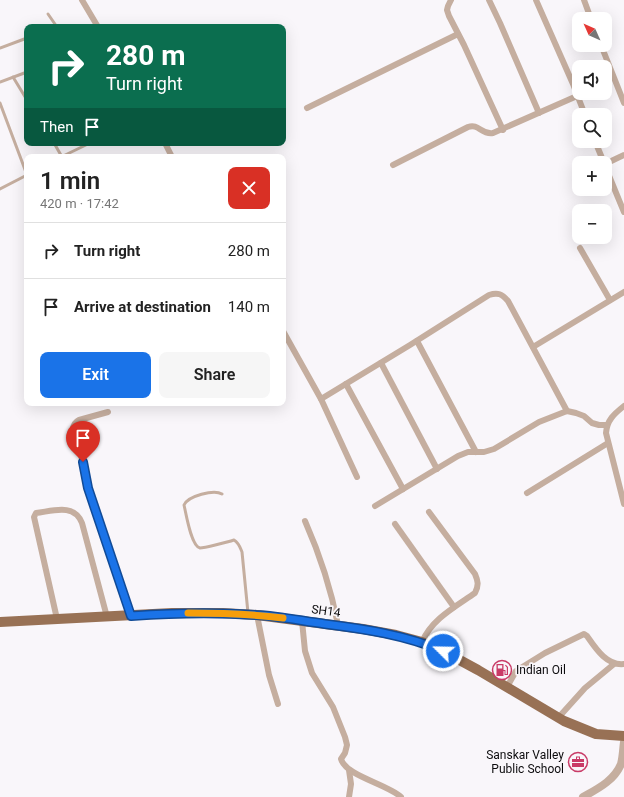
<!DOCTYPE html>
<meta charset="utf-8">
<style>
:root{--surface:#fff;--page:#f6f6f6;--text:#222;--muted:#767676;--line:#e0e0e0;--accent:#1a73e8}
body{margin:0;font-family:Roboto,sans-serif;background:var(--page);color:var(--text);height:100vh;display:flex;flex-direction:column;font-size:15px;white-space:nowrap}
*{box-sizing:border-box;margin:0}
p{font-size:13px;color:var(--muted)}
.icon{flex:none;width:22px;height:22px;fill:none;stroke:currentColor;stroke-width:2;stroke-linecap:round;stroke-linejoin:round}
.map{position:relative;flex:1;overflow:hidden}
.details{position:absolute;left:24px;top:154px;width:262px;height:252px;display:flex;flex-direction:column;background:var(--surface);border-radius:8px;box-shadow:0 4px 16px #0002}
.details>*{flex:none}
.hud{position:absolute;left:24px;top:24px;width:262px;height:122px;border-radius:8px;box-shadow:0 4px 16px #0002;background:#0b6e4f;color:#fff;overflow:hidden}
.needle{width:26px;rotate:315deg}
.fabs{position:absolute;left:572px;top:12px;display:grid;gap:8px}
.fabs a{display:grid;place-items:center;width:40px;height:40px;border-radius:8px;background:var(--surface);box-shadow:0 4px 16px #0002;font-size:20px}
.pin{position:absolute;display:grid;place-items:center;width:34px;height:34px;color:#fff;margin:-41px -17px;border-radius:50% 50% 50% 0;rotate:-45deg;box-shadow:0 0 4px #0007}
.pin .icon{rotate:45deg}
.me{position:absolute;width:44px;margin:-22px;rotate:293deg;stroke-linejoin:round;filter:drop-shadow(0 0 3px #0008)}
.turn{display:flex;align-items:center;gap:14px;height:84px;padding:0 16px;font-size:18px}
.turn .icon{width:52px;height:52px;stroke-width:2.5}
.turn b{display:block;font-size:28px;line-height:34px}
.then{display:flex;align-items:center;height:38px;padding:0 16px;background:#0003;gap:8px;font-size:15px}
.round{display:grid;place-items:center;flex:none;width:42px;height:42px;border-radius:8px;background:var(--page)}
.headline{display:flex;align-items:center;justify-content:space-between;height:68px;padding:0 16px}
h1{font-size:24px;font-weight:600;line-height:30px}
.primary-button{display:flex;gap:8px;margin-top:auto;padding:8px 16px}
.primary-button a{flex:1;height:46px;border-radius:8px;background:var(--accent);color:#fff;font-size:16px;font-weight:600;line-height:46px;text-align:center}
.primary-button a+a{background:var(--page);color:var(--text)}
ul{padding:0;list-style:none}
li{display:flex;align-items:center;gap:12px;height:56px;padding:0 16px;border-top:1px solid var(--line)}
li div{flex:1}
li b{display:block;font-size:15px}
li em{font-style:normal}
.map>svg:first-child{display:block}
.lines{fill:none;stroke-linecap:round;stroke-linejoin:round}
.service{stroke:#c5ae9f;stroke-width:3}
.minor{stroke:#c5ae9f;stroke-width:6}
.tertiary{stroke:#c5ae9f;stroke-width:8}
.primary{stroke:#987155;stroke-width:10}
.route-casing{stroke:#114b97;stroke-width:10}
.route{stroke:#1a73e8;stroke-width:7}
.slow{stroke:#f59e0b;stroke-width:7}
.labels{text-anchor:middle;stroke-width:3.5;stroke-linejoin:round;paint-order:stroke}
.street-label{font-size:12px;fill:#0c0b0d;stroke:#f9f6fa}
.poi-label{font-size:12px;fill:#0c0b0d;stroke:#f9f6fa;text-anchor:start}
</style>
<div class="map">
<svg width="624" height="797" viewBox="0 0 624 797">
<rect width="100%" height="100%" fill="#f9f6fa"/>
<g class="lines">
<g class="service">
<polyline points="48,14 57,27"/>
<polyline points="0,48 27,38"/>
<polyline points="13,77 27,100"/>
<polyline points="0,82 27,72"/>
<polyline points="0,103 27,175"/>
<polyline points="54,143 62,157"/>
<polyline points="61,157 90,143"/>
<polyline points="0,189 27,175"/>
<path d="M222 494C214 489 188 496 184 505 186 513 191 546 200 548 204 548 228 542 234 540 239 543 240 547 242 552L248 613"/>
</g>
<g class="minor">
<polyline points="82,0 98,27"/>
<polyline points="451,0 448,6 447,10 449,16 464,45 503,130"/>
<polyline points="489,0 500,23 539,113"/>
<polyline points="536,0 573,84 585,115"/>
<polyline points="584,0 591,19"/>
<polyline points="601,45 624,103"/>
<polyline points="307,108 458,34"/>
<polyline points="595,141 604,163"/>
<polyline points="165,143 172,157"/>
<polyline points="605,164 624,155"/>
<path d="M393 165 468 127C479 123 481 135 493 133L577 96"/>
<polyline points="605,166 624,212"/>
<polyline points="580,248 610,300"/>
<polyline points="283,331 321,399 357,477"/>
<polyline points="417,341 476,452"/>
<polyline points="533,347 624,292"/>
<polyline points="381,363 437,469"/>
<polyline points="346,384 403,489"/>
<path d="M321 399 410 345 489 295C498 292 502 294 508 301L567 411"/>
<path d="M624 406C614 414 607 420 606 433L624 504"/>
<path d="M108 412 79 420C75 422 73 425 73 430L83 462 88 488 131 615"/>
<polyline points="527,493 608,443"/>
<polyline points="375,506 458,456 468,452 484,452 494,449 539,422 567,411 576,413 584,416 592,423 599,425 607,425"/>
<path d="M305 521C320 555 331 589 338 625"/>
<polyline points="395,524 454,607"/>
<polyline points="257,615 269,675 278,704"/>
<path d="M57 619 34 517 36 513C53 511 74 503 82 523L107 617"/>
<path d="M302 621 305 651 312 673 333 707 345 737 347 745 345 753 341 759C346 776 387 784 401 797"/>
<path d="M422 642C432 619 455 607 475 593 479 585 478 581 475 574L429 512"/>
<path d="M507 687 516 671 524 666 545 653 584 634 587 636C596 649 607 666 624 664"/>
<polyline points="558,718 585,688 614,664"/>
<polyline points="349,770 351,784 349,797"/>
</g>
<path class="tertiary" d="M583 797C597 789 614 781 621 764 623 757 623 749 624 742"/>
<polyline class="primary" points="0,622 172,613 223,613 257,615 363,629 396,635 422,642 443,651 478,670 564,721 596,734 624,736"/>
</g>
<g class="lines">
<g class="route-casing">
<path id="route" d="M83 462 88 488 131 616C173 613 214 612 256 615 279 616 302 621 325 624 365 629 405 635 443 651"/>
</g>
<use href="#route" class="route"/>
<path class="slow" d="M188 613C220 613 251 614 283 618"/>
</g>
<defs>
<g id="fuel-ring" transform="scale(1)"><circle r="9.5" fill="#f9f6fa" stroke="#c93b67" stroke-width="1.5"/><path d="M-5.5-6h7V0h2V4h1.3V-2.5L3-4.5l.8-.8L6-3V5H2.5V1h-1V6h-7ZM-4.2-4.7v3.2H.2V-4.7Z" fill="#c93b67"/></g>
<g id="office-ring" transform="scale(1)"><circle r="9.5" fill="#f9f6fa" stroke="#c93b67" stroke-width="1.5"/><path d="M-6-3h4V-5.5h4V-3h4V5H-6ZM-1-4.5V-3h2v-1.5ZM-6 0V1H6V0Z" fill="#c93b67"/></g>
</defs>
<g fill-rule="evenodd">
<use href="#fuel-ring" x="502" y="670"/>
<use href="#office-ring" x="578" y="762"/>
</g>
<g class="labels">
<g class="street-label">
<text transform="translate(326 611) rotate(8)" y="4">SH14</text>
</g>
<g class="poi-label">
<text x="516" y="674">Indian Oil</text>
<text x="564" y="759" text-anchor="end">Sanskar Valley<tspan x="564" dy="14">Public School</tspan></text>
</g>
</g>
</svg>
<div class="fabs">
<a><svg class="needle" viewBox="-14 -14 28 28"><path d="M0-13l5 13h-10z" fill="#e53935"/><path d="M0 13l5-13h-10z" fill="#767676"/></svg></a>
<a><svg class="icon" aria-label="sound" viewBox="0 0 24 24"><path d="M4 9h4l5-4v14l-5-4H4zM17 9q2 3 0 6"/></svg></a>
<a><svg class="icon" aria-label="search" viewBox="0 0 24 24"><circle cx="10" cy="10" r="6"/><path d="M15 15l6 6"/></svg></a>
<a>+</a>
<a>−</a>
</div>
<div class="pin" style="left:83px;top:462px;background:#d93025"><svg class="icon" aria-label="arrive" viewBox="0 0 24 24"><path d="M6 21V4h12l-3 4 3 4H6"/></svg></div>
<svg class="me" style="left:443px;top:651px" viewBox="-20 -20 40 40"><circle r="17" fill="#1a73e8" stroke="#fff" stroke-width="3"/><path d="M0-11L8 9 0 5-8 9z" fill="#fff"/></svg>
<div class="hud">
<div class="turn"><svg class="icon" aria-label="right" viewBox="0 0 24 24"><path d="M7 20v-9h11M14 6l5 5-5 5"/></svg><div><b>280 m</b>Turn right</div></div>
<div class="then">Then<svg class="icon" aria-label="arrive" viewBox="0 0 24 24"><path d="M6 21V4h12l-3 4 3 4H6"/></svg></div>
</div>
<section class="details">
<div class="headline"><div><h1>1 min</h1><p>420 m · 17:42</p></div><a class="round" style="background:#d93025;color:#fff"><svg class="icon" aria-label="close" viewBox="0 0 24 24"><path d="M6 6l12 12M18 6L6 18"/></svg></a></div>
<ul>
<li><svg class="icon" aria-label="right" viewBox="0 0 24 24"><path d="M7 20v-9h11M14 6l5 5-5 5"/></svg><div><b>Turn right</b></div><em>280 m</em></li>
<li><svg class="icon" aria-label="arrive" viewBox="0 0 24 24"><path d="M6 21V4h12l-3 4 3 4H6"/></svg><div><b>Arrive at destination</b></div><em>140 m</em></li>
</ul>
<div class="primary-button"><a>Exit</a><a>Share</a></div>
</section>
</div>
